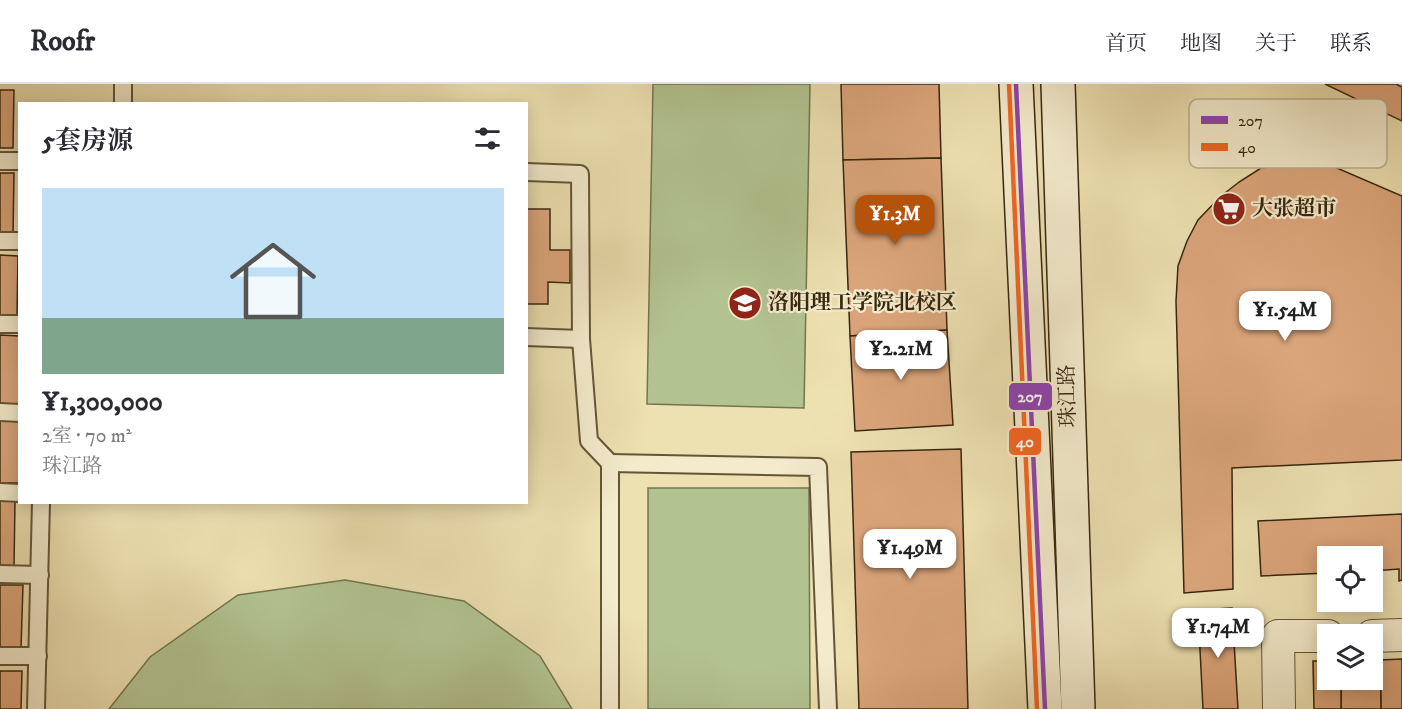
<!DOCTYPE html>
<html lang="zh">
<head>
<meta charset="utf-8">
<style>
	:root { --surface:#fff; --page:#f2f2f3; --text:#2b2b33; --muted:#7c7c81; --line:#e1e1e2; --accent:#b45309 }
	body { margin:0; font-family:"IM FELL DW Pica","Noto Serif SC",serif; background:var(--page); color:var(--text); height:100vh; display:flex; flex-direction:column; font-size:22px; white-space:nowrap }
	* { box-sizing:border-box; margin:0 }
	p { font-size:20px; color:var(--muted) }
	.icon { flex:none; width:33px; height:33px; fill:none; stroke:currentColor; stroke-width:2; stroke-linecap:round; stroke-linejoin:round }
	.map { position:relative; flex:1; overflow:hidden }
	.panel { position:absolute; left:18px; top:18px; width:510px; height:402px; display:flex; flex-direction:column; background:var(--surface); border-radius:0px; box-shadow:0 3px 15px #0003 }
	.panel>* { flex:none }
	.controls { position:absolute; left:1317px; top:462px; display:grid; gap:12px }
	.controls a { display:grid; place-items:center; width:66px; height:66px; border-radius:0px; background:var(--surface); box-shadow:0 3px 15px #0003; font-size:30px }
	.price { position:absolute; translate:-50% -51px; padding:0 14px; border-radius:12px; background:#fff; color:#222; font-size:20px; line-height:39px; filter:drop-shadow(0 2px 3px #0008) }
	.price::after { content:''; position:absolute; left:50%; top:36px; width:18px; height:14px; margin-left:-9px; background:inherit; clip-path:polygon(0 0,100% 0,50% 100%) }
	.price.on { background:var(--accent); color:#fff }
	ul { padding:0; list-style:none }
	li { display:grid; align-content:center; gap:12px; height:318px; padding:0 24px }
	li span { display:grid; place-items:center; height:186px; border-radius:0px; color:#555 }
	li>.icon { margin-inline-start:auto }
	span .icon { width:108px; height:108px; fill:#fffc; stroke-width:1 }
	li b { font-size:26px }
	h2 { display:flex; justify-content:space-between; align-items:center; height:72px; padding:0 24px; font-size:26px }
	header { display:flex; align-items:center; gap:36px; box-sizing:border-box; height:84px; padding:0 30px; background:var(--surface); border-bottom:2px solid var(--line) }
	header strong { font-size:28px }
	nav { display:flex; gap:33px; margin-inline-start:auto; font-size:21px }
	.map>svg:first-child { display:block }
</style>
</head>
<body>
<header>
<strong>Roofr</strong>
<nav><a>首页</a><a>地图</a><a>关于</a><a>联系</a></nav>
</header>
<div class="map">
<svg width="1402" height="625" viewBox="0 0 1402 625">
	<rect width="100%" height="100%" fill="#ede0b1"/>
	<filter id="stains"><feTurbulence type="fractalNoise" baseFrequency=".00333" numOctaves="4"/><feColorMatrix values="0 0 0 0 .2 0 0 0 0 .09 0 0 0 0 .02 0 0 0 .5 -.17"/></filter>
	<radialGradient id="worn" r=".72"><stop offset=".6" stop-color="#630" stop-opacity="0"/><stop offset="1" stop-color="#630" stop-opacity=".3"/></radialGradient>
	<g fill="#b2c391" stroke="#747550" stroke-width="1.5">
		<polygon points="653,0 810,0 804,324 647,320"/>
		<polygon points="648,404 809,404 810,625 648,625"/>
		<polygon points="345,496 464,517 540,572 572,625 109,625 150,573 238,511"/>
	</g>
	<g fill="#dba57b" stroke="#37270e" stroke-width="1.5">
		<polygon points="841,0 939,0 941,74 843,76"/>
		<polygon points="1325,0 1396,0 1402,3 1402,37"/>
		<polygon points="0,6 14,6 13,64 0,64"/>
		<polygon points="941,74 947,246 850,252 843,76"/>
		<polygon points="1290,81 1330,81 1402,112 1402,376 1232,384 1233,505 1184,509 1176,217 1178,182 1187,157 1198,136 1220,113 1239,98 1261,84"/>
		<polygon points="0,89 14,89 13,152 0,152"/>
		<polygon points="526,125 550,125 550,166 570,166 570,199 548,198 548,220 526,220"/>
		<polygon points="0,171 18,172 17,234 0,233"/>
		<polygon points="947,246 953,341 855,347 850,252"/>
		<polygon points="0,251 20,252 20,321 0,321"/>
		<rect x="0" y="335" width="20" height="64"/>
		<polygon points="961,365 968,625 859,625 851,368"/>
		<polygon points="0,416 15,416 14,483 0,483"/>
		<polygon points="1402,430 1402,496 1399,497 1399,485 1372,487 1372,472 1328,472 1328,489 1261,492 1258,437"/>
		<polygon points="0,501 23,501 21,564 0,564"/>
		<polygon points="1232,524 1238,625 1203,625 1198,526"/>
		<polygon points="1402,575 1402,625 1381,625 1380,576"/>
		<polygon points="1372,576 1380,576 1381,625 1341,625 1341,596 1372,596"/>
		<polygon points="1313,577 1328,577 1328,596 1341,596 1341,625 1314,625"/>
		<polygon points="0,587 22,587 21,625 0,625"/>
	</g>
	<g fill="none" stroke-linecap="round" stroke-linejoin="round">
		<defs>
			<g id="lane">
				<polyline points="123,20 123,0"/>
				<polyline points="0,77 20,77"/>
				<polyline points="526,88 580,90 581,255 589,357 610,379 610,625"/>
				<polyline points="0,157 20,157"/>
				<polyline points="0,240 20,240"/>
				<polyline points="526,253 581,255"/>
				<polyline points="0,328 20,329"/>
				<polyline points="610,379 818,383 828,625"/>
				<polyline points="0,408 20,409"/>
				<polyline points="0,490 40,491"/>
				<polyline points="0,572 38,572"/>
				<polyline points="36,625 41,418"/>
			</g>
			<g id="street">
				<polyline points="1372,552 1402,551"/>
				<polyline points="1279,625 1278,552 1328,552"/>
			</g>
			<g id="secondary">
				<polyline points="1016,0 1045,625"/>
				<polyline points="1058,0 1078,625"/>
			</g>
		</defs>
		<use href="#lane" stroke="#645537" stroke-width="20"/>
		<use href="#street" stroke="#645537" stroke-width="34"/>
		<use href="#secondary" stroke="#37270e" stroke-width="36"/>
		<use href="#lane" stroke="#f3ebcc" stroke-width="16"/>
		<use href="#street" stroke="#f3ebcc" stroke-width="32"/>
		<use href="#secondary" stroke="#f3ebcc" stroke-width="33"/>
		<defs>
			<polyline id="bus-1" points="1016,0 1045,625"/>
			<polyline id="bus-2" points="1009,0 1037,625"/>
		</defs>
		<use href="#bus-1" stroke="#f3ebcc" stroke-width="9"/>
		<use href="#bus-2" stroke="#f3ebcc" stroke-width="9"/>
		<use href="#bus-1" stroke="#8e44ad" stroke-width="4.5"/>
		<use href="#bus-2" stroke="#f26522" stroke-width="4.5"/>
	</g>
	<defs>
		<symbol id="supermarket-disc" viewBox="-11 -11 22 22"><circle r="9.5" fill="#8f2418" stroke="#f3ebcc"/><path d="M-6-5.5h2.5l.6 2H6L4.5 2H-2.5L-4.4-4H-6ZM-1.5 3.2a1.3 1.3 0 1 0 .1 0ZM3 3.2a1.3 1.3 0 1 0 .1 0Z" fill="#fff"/></symbol>
		<symbol id="university-disc" viewBox="-11 -11 22 22"><circle r="9.5" fill="#8f2418" stroke="#f3ebcc"/><path d="M0-5L7-2L0 1L-7-2ZM-4 1L0 2.5L4 1V4Q0 6-4 4Z" fill="#fff"/></symbol>
	</defs>
	<g fill-rule="evenodd">
		<use href="#supermarket-disc" x="1210" y="106" width="38" height="38"/>
		<use href="#university-disc" x="726" y="200" width="38" height="38"/>
	</g>
	<g text-anchor="middle" dominant-baseline="central" stroke-width="4.5" stroke-linejoin="round" paint-order="stroke">
		<g font-size="21" font-weight="bold" fill="#37270e" stroke="#f3ebcc" text-anchor="start">
			<text x="1252" y="125">大张超市</text>
			<text x="768" y="219">洛阳理工学院北校区</text>
		</g>
		<g font-size="21" fill="#37270e" stroke="#f3ebcc">
			<text transform="translate(1068 312) rotate(-92)">珠江路</text>
		</g>
	</g>
	<rect x="1189" y="15" width="198" height="69" rx="9" fill="#f3ebcc" stroke="#bbb093" stroke-width="1.5"/>
	<rect x="1201" y="32" width="27" height="8" fill="#8e44ad"/>
	<rect x="1201" y="59" width="27" height="8" fill="#f26522"/>
	<g font-size="16" fill="#37270e">
		<text x="1238" y="42">207</text>
		<text x="1238" y="69">40</text>
	</g>
	<g stroke="#f3ebcc" stroke-width="2">
		<rect x="1008" y="298" width="45" height="29" rx="6" fill="#8e44ad"/>
		<rect x="1008" y="343" width="34" height="29" rx="6" fill="#f26522"/>
	</g>
	<g font-size="16" text-anchor="middle" font-weight="bold" fill="#fff">
		<text x="1030" y="318">207</text>
		<text x="1025" y="363">40</text>
	</g>
	<rect width="100%" height="100%" filter="url(#stains)"/>
	<rect width="100%" height="100%" fill="url(#worn)"/>
</svg>
<div class="controls">
<a><svg class="icon" aria-label="locate" viewBox="0 0 24 24"><circle cx="12" cy="12" r="6"/><path d="M12 2v4M12 18v4M2 12h4M18 12h4"/></svg></a>
<a><svg class="icon" aria-label="layers" viewBox="0 0 24 24"><path d="M12 4l9 5-9 5-9-5zM3 14l9 5 9-5"/></svg></a>
</div>
<b class="price on" style="left:895px;top:162px">¥1.3M</b>
<b class="price" style="left:1285px;top:258px">¥1.54M</b>
<b class="price" style="left:901px;top:297px">¥2.21M</b>
<b class="price" style="left:910px;top:496px">¥1.49M</b>
<b class="price" style="left:1218px;top:575px">¥1.74M</b>
<section class="panel">
<h2>5套房源<svg class="icon" aria-label="filters" viewBox="0 0 24 24"><path d="M4 7h16M4 17h16"/><circle cx="9" cy="7" r="2"/><circle cx="15" cy="17" r="2"/></svg></h2>
<ul>
<li><span style="background:linear-gradient(#bfe0f5 70%,#7fa58c 0)"><svg class="icon" aria-label="home" viewBox="0 0 24 24"><path d="M3 11l9-7 9 7M6 9v11h12V9"/></svg></span><div><b>¥1,300,000</b><p>2室 · 70 m²</p><p>珠江路</p></div></li>
</ul>
</section>
</div>
</body>
</html>
